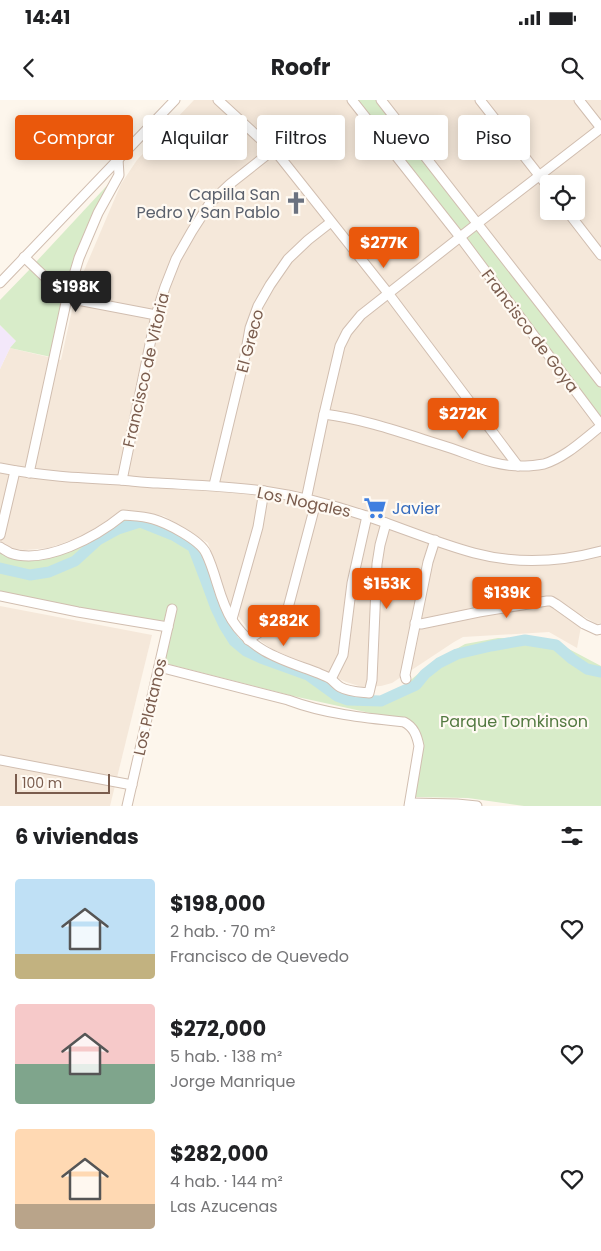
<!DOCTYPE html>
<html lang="es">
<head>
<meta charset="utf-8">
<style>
	:root { --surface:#fff; --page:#f6f6f6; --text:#202124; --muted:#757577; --accent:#ea580c }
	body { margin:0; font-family:Poppins,sans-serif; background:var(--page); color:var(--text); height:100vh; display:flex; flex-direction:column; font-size:19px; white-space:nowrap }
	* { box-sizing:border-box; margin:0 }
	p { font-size:16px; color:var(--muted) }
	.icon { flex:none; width:28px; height:28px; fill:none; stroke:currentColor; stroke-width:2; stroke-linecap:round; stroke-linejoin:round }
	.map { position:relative; height:706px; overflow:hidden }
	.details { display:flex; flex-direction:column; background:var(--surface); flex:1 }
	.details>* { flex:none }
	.guide { position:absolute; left:15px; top:15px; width:571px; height:45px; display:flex; gap:10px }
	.tools { position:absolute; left:540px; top:75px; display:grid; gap:10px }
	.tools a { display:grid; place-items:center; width:45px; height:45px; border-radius:5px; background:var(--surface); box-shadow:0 2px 12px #0003; font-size:25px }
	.scale { position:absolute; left:15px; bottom:12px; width:95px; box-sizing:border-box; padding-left:5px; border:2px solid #7a5c4d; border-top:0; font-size:14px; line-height:18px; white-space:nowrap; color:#7a5c4d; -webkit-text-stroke:4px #fffaf3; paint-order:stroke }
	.price { position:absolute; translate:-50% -42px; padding:0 11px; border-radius:5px; background:var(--accent); color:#fff; font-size:16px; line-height:32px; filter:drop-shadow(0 1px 2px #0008) }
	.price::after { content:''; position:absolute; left:50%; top:30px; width:15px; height:11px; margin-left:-8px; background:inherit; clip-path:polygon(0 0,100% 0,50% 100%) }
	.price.on { background:#222; color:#fff }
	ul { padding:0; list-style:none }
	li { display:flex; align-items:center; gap:15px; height:125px; padding:0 15px }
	li span { display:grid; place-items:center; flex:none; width:140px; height:100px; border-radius:5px; color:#555 }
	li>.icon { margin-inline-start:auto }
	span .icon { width:60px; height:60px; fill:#fffc; stroke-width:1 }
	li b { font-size:21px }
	h2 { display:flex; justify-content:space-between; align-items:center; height:60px; padding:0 15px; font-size:21px }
	.pill { padding:0 18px; border-radius:5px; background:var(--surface); box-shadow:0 2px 12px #0003; font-size:18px; line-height:45px }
	.pill.on { background:var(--accent); color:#fff }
	.status { display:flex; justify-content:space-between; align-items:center; height:35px; padding:0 25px; background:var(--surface); direction:ltr }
	.status svg { height:14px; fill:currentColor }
	header { display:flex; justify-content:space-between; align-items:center; height:65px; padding:0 15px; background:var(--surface); font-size:22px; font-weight:700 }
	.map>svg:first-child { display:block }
</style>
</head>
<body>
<div class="status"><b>14:41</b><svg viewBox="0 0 49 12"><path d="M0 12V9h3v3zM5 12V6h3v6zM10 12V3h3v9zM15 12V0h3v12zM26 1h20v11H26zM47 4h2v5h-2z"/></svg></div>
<header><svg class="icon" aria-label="back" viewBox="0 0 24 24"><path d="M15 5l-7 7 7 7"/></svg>Roofr<svg class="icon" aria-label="search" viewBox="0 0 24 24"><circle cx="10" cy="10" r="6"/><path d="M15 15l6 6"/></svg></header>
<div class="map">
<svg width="601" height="706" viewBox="0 0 601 706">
	<rect width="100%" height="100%" fill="#fdf6ec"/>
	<g fill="#f5e8da" fill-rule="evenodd">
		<path d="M194 0H601V523L597 524 583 516 577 548 549 532 463 537 454 542 392 583 381 586 362 587 346 582 272 549 262 542 248 529 229 503 208 443 164 416 142 412H120L83 436 49 448 25 450 10 448 0 441V269L10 248 61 260 77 187 121 84 137 60ZM549 84H576V111H549Z"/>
		<polygon points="0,506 152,535 110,706 0,706"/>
	</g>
	<polygon fill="#f3e8fa" points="0,225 16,241 10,248 0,269"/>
	<g fill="#d8ecc9">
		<polygon points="354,0 377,0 470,120 470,124 459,133"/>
		<polygon points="115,77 67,187 63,188 37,164 36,162"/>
		<polygon points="475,130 477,130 601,289 601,318 464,142 464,139"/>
		<polygon points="32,167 63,196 51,257 10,248 16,241 0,225 0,200"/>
		<polygon points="128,418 155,422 198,446 210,474 220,507 238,540 250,550 284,564 318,576 344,594 374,598 396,592 429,565 465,544 498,538 550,539 601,566 601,706 524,706 468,698 416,697 413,694 421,660 422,646 402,620 293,596 164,563 171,522 67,508 0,495 0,452 43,457"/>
	</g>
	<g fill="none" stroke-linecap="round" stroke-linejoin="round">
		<polyline stroke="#bfe3e8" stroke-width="11" points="0,468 30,475 49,472 75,461 98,440 118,429 140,422 175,436 193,447 206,481 216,508 224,525 234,541 246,551 261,558 308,575 337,596 348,600 381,601 416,585 425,574 439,563 457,554 491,546 525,540 556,545 572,559 587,569 601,572"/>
		<defs>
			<g id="minor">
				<polyline points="218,0 280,57 388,193 518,366"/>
				<polyline points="352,0 460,137 601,325"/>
				<polyline points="381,0 601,282"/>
				<polyline points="480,0 549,88"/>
				<polyline points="579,0 601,28"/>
				<polyline points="567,111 601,155"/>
				<polyline points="24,157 67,198 156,215"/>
				<polyline points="0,183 175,0"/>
				<path d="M324 314C364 319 403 333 441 345 471 354 493 367 525 366 531 366 538 365 544 364 566 357 584 339 601 326"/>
				<path d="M0 368C40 376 80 378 120 380 133 381 145 383 158 383 193 385 228 386 264 391 298 396 333 405 366 416 402 428 437 443 474 453 515 464 560 462 601 451"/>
				<polyline points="29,373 67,198 79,158 98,113 119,75 118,59"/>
				<polyline points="122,380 156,215 165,187 176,159 192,131 210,103 230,84 273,50"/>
				<polyline points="214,385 245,256 250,228 258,206 270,185 288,159 308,140 331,122"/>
				<polyline points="306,400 324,314 340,246 347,232 361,215 478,123 601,28"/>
				<polyline points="0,435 15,371"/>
				<path d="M0 447C3 449 7 451 10 453 45 465 96 437 123 415 133 416 143 416 153 419 167 423 200 440 206 453 217 475 219 500 232 520 253 553 284 560 318 573 322 575 328 577 331 579 334 582 337 585 340 587 349 592 359 592 369 593L372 580 377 464 380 445 386 423"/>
				<polyline points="0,496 78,512 168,527"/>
				<polyline points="232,519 258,427 264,391"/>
				<polyline points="415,523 421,524 479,512 547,501 551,501 556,504 584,524 597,530 601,529"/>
				<polyline points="248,540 282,517 288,508 316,402"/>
				<path d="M159 567 288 600C325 614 365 618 404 622 414 627 417 636 419 646L409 706"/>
				<polyline points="331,579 343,555 352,483 367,416"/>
				<polyline points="406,579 405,575 428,462 435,440"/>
				<polyline points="0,660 132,685"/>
				<polyline points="410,703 457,704 477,706"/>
				<polyline points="127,706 172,509"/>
			</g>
		</defs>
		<use href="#minor" stroke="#d1beb0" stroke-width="11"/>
		<use href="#minor" stroke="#fff" stroke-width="9"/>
	</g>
	<defs>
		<symbol id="church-bare" viewBox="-9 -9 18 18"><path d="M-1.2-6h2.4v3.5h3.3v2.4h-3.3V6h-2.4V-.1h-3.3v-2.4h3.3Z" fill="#6b7280" stroke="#fffaf3" stroke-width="2.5" paint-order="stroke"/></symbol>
		<symbol id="supermarket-bare" viewBox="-9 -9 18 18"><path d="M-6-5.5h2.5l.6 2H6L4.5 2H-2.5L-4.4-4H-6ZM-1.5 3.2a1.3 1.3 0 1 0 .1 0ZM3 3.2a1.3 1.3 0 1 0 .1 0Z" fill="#3f7fe0" stroke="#fffaf3" stroke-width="2.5" paint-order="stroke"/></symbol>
	</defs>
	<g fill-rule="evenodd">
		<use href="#church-bare" x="280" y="87" width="32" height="32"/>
		<use href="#supermarket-bare" x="359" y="392" width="32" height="32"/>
	</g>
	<g text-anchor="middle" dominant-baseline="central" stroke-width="4.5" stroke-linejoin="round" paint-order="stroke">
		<g font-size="16" fill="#5b616d" stroke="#fffaf3" text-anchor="end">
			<text x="280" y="94">Capilla San<tspan x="280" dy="18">Pedro y San Pablo</tspan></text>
		</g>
		<g font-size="16" fill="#7a5c4d" stroke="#fffaf3">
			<text transform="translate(530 231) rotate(53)">Francisco de Goya</text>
			<text transform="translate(250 241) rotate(-75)">El Greco</text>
			<text transform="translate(146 270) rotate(-77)">Francisco de Vitoria</text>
			<text transform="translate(304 402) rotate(12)">Los Nogales</text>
			<text transform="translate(150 607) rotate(-77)">Los Platanos</text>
		</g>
		<g font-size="16" fill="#366cbe" stroke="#fffaf3" text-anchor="start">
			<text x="392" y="408">Javier</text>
		</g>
		<g font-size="16" fill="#537a41" stroke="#fffaf3">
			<text x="514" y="621">Parque Tomkinson</text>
		</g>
	</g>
</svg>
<div class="tools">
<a><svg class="icon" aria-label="locate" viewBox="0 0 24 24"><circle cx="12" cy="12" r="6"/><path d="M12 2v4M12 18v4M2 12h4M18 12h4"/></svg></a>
</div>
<div class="scale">100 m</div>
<b class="price" style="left:384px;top:169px">$277K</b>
<b class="price on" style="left:76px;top:213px">$198K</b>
<b class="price" style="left:463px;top:340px">$272K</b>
<b class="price" style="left:387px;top:510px">$153K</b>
<b class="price" style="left:507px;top:519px">$139K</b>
<b class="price" style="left:284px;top:547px">$282K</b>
<div class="guide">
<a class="pill on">Comprar</a>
<a class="pill">Alquilar</a>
<a class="pill">Filtros</a>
<a class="pill">Nuevo</a>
<a class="pill">Piso</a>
</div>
</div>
<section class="details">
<h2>6 viviendas<svg class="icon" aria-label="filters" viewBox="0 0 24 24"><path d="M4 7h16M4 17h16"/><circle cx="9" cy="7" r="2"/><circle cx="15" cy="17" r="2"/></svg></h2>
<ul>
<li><span style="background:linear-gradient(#bfe0f5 75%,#c2b280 0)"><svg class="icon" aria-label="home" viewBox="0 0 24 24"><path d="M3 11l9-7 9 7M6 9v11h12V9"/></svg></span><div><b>$198,000</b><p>2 hab. · 70 m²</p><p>Francisco de Quevedo</p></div><svg class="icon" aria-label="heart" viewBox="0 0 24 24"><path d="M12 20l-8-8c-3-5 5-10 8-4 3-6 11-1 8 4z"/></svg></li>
<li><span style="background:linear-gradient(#f6c9c9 60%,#7fa58c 0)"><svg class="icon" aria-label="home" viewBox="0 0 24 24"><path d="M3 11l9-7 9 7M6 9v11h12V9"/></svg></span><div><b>$272,000</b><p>5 hab. · 138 m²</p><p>Jorge Manrique</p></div><svg class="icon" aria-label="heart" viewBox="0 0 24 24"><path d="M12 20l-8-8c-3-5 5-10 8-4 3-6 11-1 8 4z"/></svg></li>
<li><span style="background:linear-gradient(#ffd9b3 75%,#b9a48a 0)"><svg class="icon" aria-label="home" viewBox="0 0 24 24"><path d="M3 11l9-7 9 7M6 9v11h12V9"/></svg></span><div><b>$282,000</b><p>4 hab. · 144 m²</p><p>Las Azucenas</p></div><svg class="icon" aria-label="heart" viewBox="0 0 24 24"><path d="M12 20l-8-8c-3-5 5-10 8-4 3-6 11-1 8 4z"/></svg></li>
</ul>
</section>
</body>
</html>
